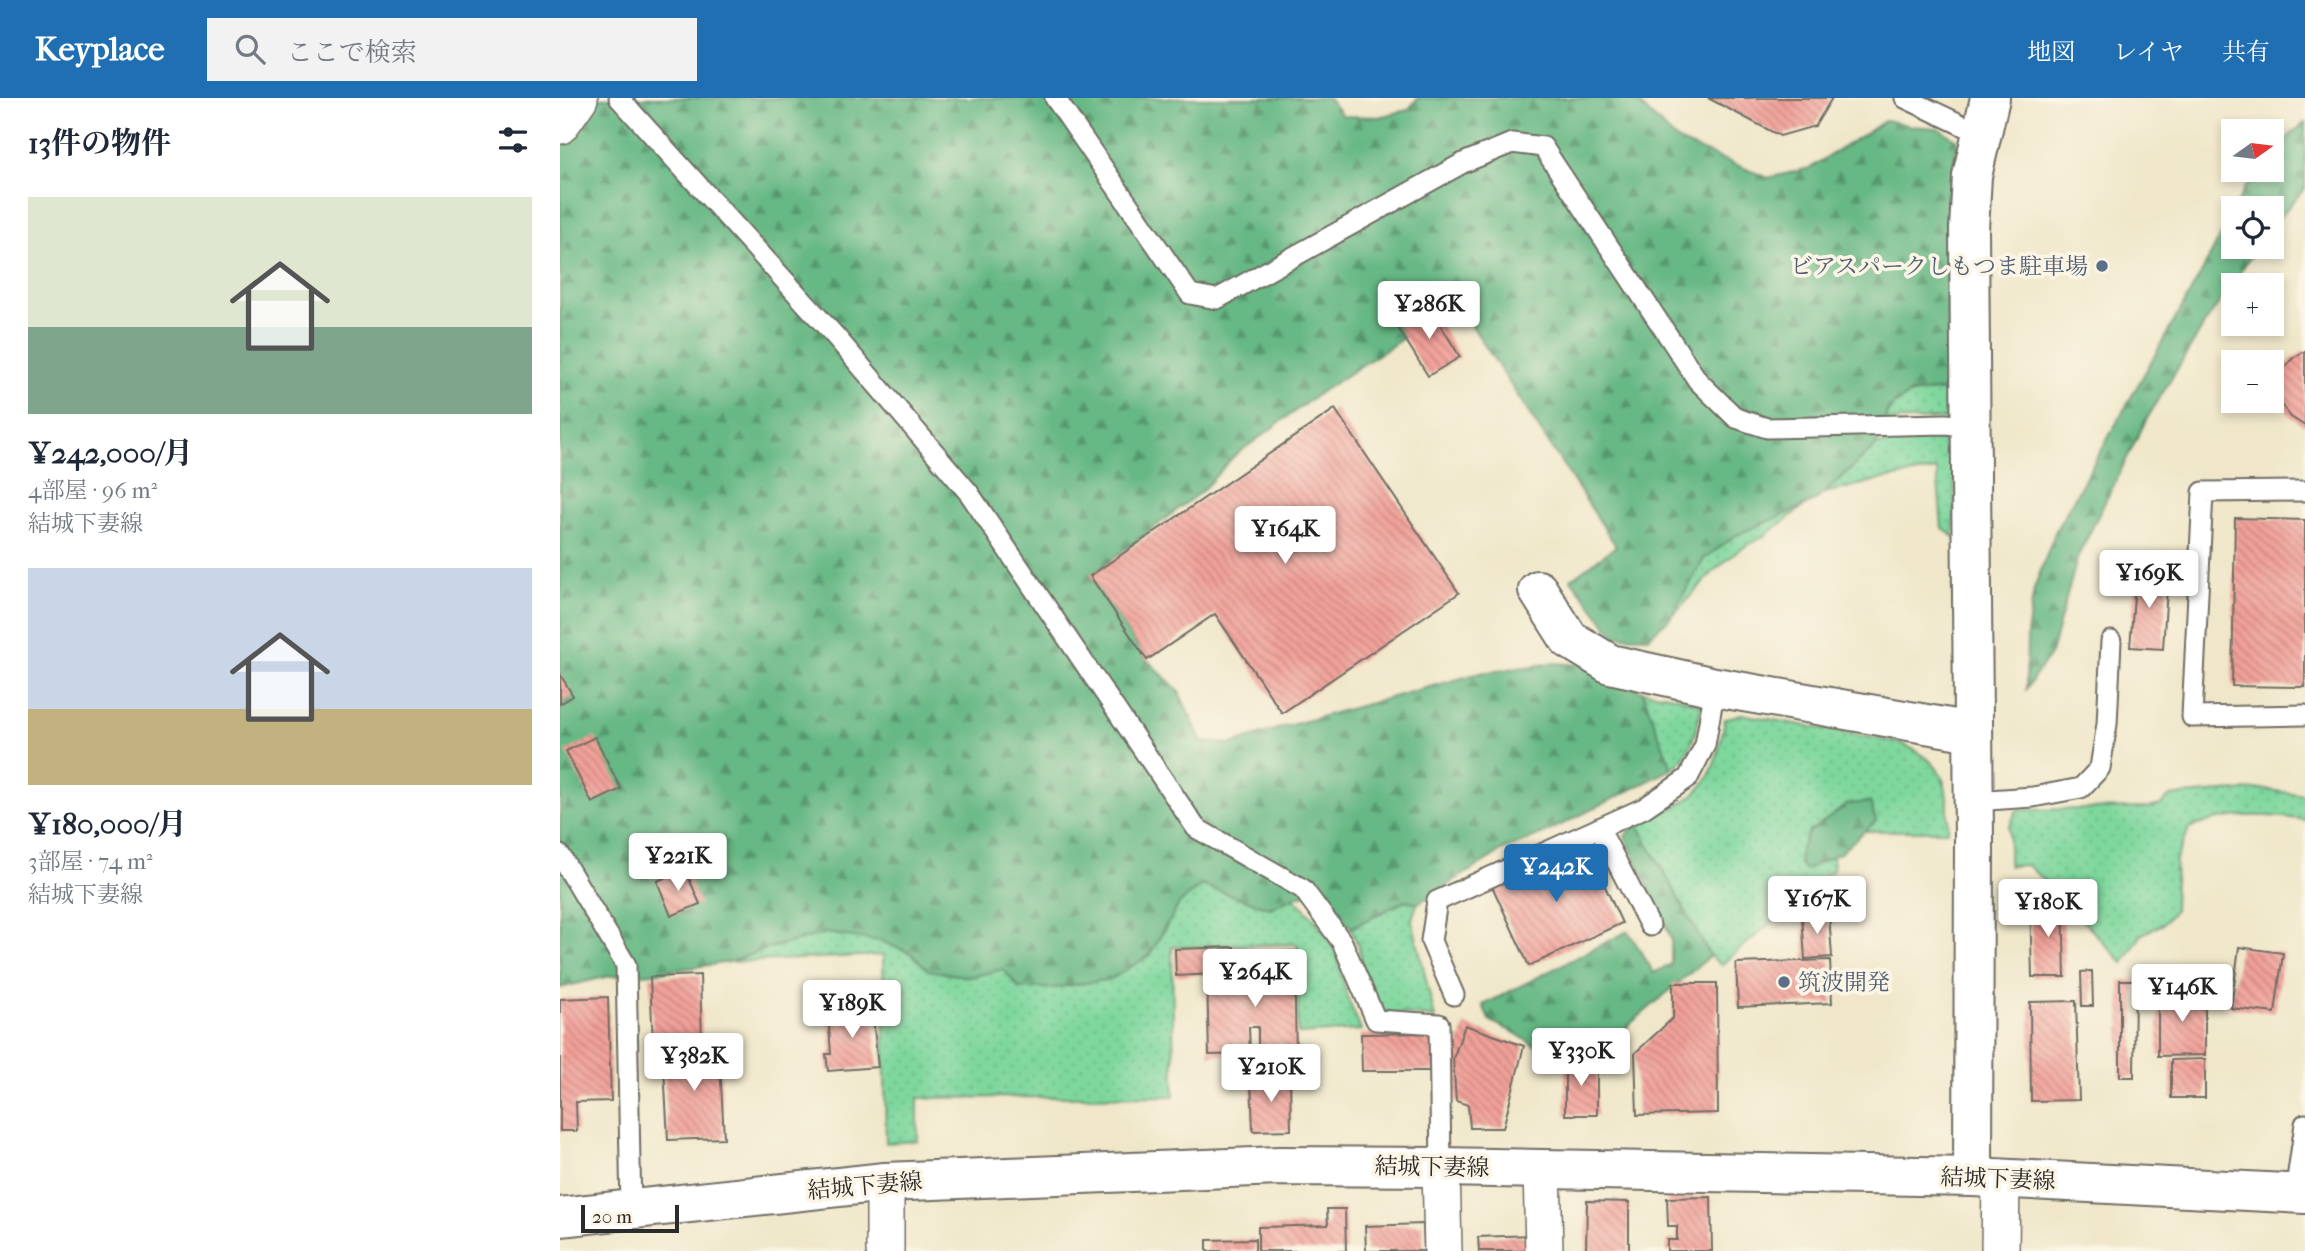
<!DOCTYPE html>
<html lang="ja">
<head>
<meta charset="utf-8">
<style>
	:root { --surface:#fff; --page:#f2f2f3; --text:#1f2937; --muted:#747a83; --accent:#1f6fb2 }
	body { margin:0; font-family:"IM FELL French Canon","Noto Serif JP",serif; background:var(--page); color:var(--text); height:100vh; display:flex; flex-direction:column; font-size:26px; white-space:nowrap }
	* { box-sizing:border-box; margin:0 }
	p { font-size:23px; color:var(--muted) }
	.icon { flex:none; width:38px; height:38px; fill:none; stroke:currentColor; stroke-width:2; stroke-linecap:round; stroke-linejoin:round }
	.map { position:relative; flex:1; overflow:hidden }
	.sheet { display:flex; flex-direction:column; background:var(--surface); width:560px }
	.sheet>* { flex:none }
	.needle { width:46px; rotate:76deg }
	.tools { position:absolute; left:1661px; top:21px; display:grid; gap:14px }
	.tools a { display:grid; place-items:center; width:63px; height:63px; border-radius:0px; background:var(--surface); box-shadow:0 4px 10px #0003; font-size:35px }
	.scale { position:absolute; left:21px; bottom:18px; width:98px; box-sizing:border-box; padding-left:7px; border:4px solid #2b2b2b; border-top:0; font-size:19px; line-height:24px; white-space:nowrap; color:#2b2b2b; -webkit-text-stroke:5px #fcf5e5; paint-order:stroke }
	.price { position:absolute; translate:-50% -60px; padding:0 16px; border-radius:7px; background:#fff; color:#222; font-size:23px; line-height:46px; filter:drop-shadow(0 2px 4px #0008) }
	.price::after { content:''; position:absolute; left:50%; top:42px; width:21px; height:16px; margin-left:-10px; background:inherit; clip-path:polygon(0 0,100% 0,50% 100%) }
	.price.on { background:var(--accent); color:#fff }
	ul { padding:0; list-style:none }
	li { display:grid; align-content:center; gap:14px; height:371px; padding:0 28px }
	li span { display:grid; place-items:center; height:217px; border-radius:0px; color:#555 }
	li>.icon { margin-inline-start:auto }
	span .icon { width:126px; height:126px; fill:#fffc; stroke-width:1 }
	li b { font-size:30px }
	h2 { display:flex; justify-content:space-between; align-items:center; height:84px; padding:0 28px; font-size:30px }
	header { display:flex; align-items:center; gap:42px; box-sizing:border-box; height:98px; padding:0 35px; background:var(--accent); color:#fff }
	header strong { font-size:33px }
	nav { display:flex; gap:38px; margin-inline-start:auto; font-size:24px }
	.search { width:490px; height:63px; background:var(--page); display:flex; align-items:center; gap:18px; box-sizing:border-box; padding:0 24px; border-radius:0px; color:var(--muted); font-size:26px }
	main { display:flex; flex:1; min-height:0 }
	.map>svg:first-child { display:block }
</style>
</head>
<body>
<header>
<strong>Keyplace</strong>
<div class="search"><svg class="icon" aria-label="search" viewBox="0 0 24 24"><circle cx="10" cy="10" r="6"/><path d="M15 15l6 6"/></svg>ここで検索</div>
<nav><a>地図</a><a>レイヤ</a><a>共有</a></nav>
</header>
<main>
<section class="sheet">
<h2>13件の物件<svg class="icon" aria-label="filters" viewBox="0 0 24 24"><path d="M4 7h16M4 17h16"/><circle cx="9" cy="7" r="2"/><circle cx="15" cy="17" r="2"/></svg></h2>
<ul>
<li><span style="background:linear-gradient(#dfe7d0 60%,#7fa58c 0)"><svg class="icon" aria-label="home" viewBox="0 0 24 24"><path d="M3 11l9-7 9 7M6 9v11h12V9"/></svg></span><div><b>¥242,000/月</b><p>4部屋 · 96 m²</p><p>結城下妻線</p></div></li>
<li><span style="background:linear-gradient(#c9d6e8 65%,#c2b280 0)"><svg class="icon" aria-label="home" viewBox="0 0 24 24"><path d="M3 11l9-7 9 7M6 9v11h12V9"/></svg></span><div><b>¥180,000/月</b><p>3部屋 · 74 m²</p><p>結城下妻線</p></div></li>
</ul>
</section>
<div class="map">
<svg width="1745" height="1153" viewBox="0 0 1745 1153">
	<defs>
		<pattern id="grass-dots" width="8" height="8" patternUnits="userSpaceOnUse" patternTransform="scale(1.75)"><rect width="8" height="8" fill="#7ed79d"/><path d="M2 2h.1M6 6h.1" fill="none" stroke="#6db987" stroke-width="1.8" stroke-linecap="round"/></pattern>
		<pattern id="forest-firs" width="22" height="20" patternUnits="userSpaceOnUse" patternTransform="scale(1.75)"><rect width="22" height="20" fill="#66b884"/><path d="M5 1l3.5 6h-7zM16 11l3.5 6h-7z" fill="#54966c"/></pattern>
		<pattern id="building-back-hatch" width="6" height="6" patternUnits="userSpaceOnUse" patternTransform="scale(1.75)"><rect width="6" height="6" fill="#f1a099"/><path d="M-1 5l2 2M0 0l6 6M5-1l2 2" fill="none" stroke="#c3837d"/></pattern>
	</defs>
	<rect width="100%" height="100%" fill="#fcf5e5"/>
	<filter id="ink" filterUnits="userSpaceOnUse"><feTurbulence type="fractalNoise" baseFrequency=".0143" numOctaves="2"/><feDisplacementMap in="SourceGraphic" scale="14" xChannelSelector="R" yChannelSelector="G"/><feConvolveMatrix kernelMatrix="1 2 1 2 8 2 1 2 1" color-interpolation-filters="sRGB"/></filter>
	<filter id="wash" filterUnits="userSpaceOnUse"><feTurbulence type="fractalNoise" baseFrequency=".00686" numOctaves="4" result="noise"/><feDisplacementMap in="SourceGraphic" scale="28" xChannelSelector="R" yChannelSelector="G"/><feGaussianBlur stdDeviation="1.57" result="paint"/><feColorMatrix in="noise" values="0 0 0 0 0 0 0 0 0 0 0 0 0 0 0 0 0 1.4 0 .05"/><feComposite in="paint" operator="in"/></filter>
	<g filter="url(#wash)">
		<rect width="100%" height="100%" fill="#f0e7ca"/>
		<g fill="url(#grass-dots)" stroke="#548164" stroke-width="2">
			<path d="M1388 292 1391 312 1385 321 1324 323C1334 293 1361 294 1388 292Z"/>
			<polygon points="1362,340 1383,342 1395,354 1394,439 1382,430 1377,372 1323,381 1265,395 1316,348 1342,341"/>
			<polygon points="1246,407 1204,438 1179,452 1155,472 1109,521 1144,461 1176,437"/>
			<path d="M1082 593 1115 598 1142 607C1136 631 1133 655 1112 671Z"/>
			<path d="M1181 616 1340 645C1386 664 1389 686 1388 733H1305L1316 723 1310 704 1289 706 1248 735 1245 771 1273 758V772L1161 867 1150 858 1077 725C1141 700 1153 691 1165 621Z"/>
			<path d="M1700 691 1745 697V722C1707 716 1664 714 1629 731L1616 761 1614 812 1603 826 1582 836 1563 865 1487 785 1467 767 1449 768V729L1457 712 1588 710 1601 707 1610 698Z"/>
			<polygon points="641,787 710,810 733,799 755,821 776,854 787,899 801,932 738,936 737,846 612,849 614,998 358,1000 358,1043 326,1045 323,857 170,864 206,851 266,835 321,843 351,855 369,872 410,879 443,871 589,858 619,806"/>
			<polygon points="846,802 857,806 852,821 875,920 820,913 808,894 799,851 791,830"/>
		</g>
		<g fill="url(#forest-firs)" stroke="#487258" stroke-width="2">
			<polygon points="0,0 768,0 783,18 818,19 848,12 858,0 1073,0 1118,43 1208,80 1250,70 1326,22 1352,28 1378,30 1398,42 1387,106 1388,292 1351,295 1328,311 1316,348 1255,403 1176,437 1144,461 1109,521 1088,539 1055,538 1011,481 1056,448 897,205 758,296 673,359 643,392 530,478 587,562 618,592 642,644 672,646 720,630 920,575 995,565 1035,568 1082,593 1112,671 981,737 943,752 857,806 846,802 791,830 755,794 733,799 710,810 641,787 619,806 589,858 551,881 495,890 459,890 443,871 410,879 368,872 351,855 321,843 266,835 206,851 170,864 94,875 49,878 0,890"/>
			<polygon points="1745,25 1745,90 1712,128 1712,110 1675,110 1685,89 1701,72 1712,72 1712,59 1733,34"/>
			<polygon points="1673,114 1673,149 1697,149 1644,227 1585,324 1518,458 1491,555 1466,591 1467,536 1474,491 1496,432 1643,172"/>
			<polygon points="1310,704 1316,723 1280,755 1245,772 1239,765 1241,750 1248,735 1288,706"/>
			<polygon points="1077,725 1150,858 1028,962 1005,962 1003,966 955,935 929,922 923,907 1068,833 1094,875 1111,866 1111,840 1065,738"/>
		</g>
		<g id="blocks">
			<g fill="url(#building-back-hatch)">
				<polygon points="1148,0 1272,0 1255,28 1220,38"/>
				<polygon points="869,208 900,259 868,278 837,228"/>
				<polygon points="1745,253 1745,328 1731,319 1723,309 1719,297 1719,284 1724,270 1733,260"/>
				<polygon points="775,311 899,495 722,615 655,516 587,562 530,478"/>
				<polygon points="1675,420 1745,422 1745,589 1672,588"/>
				<polygon points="1576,473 1608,475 1603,551 1570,549"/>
				<polygon points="0,576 13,598 0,606"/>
				<polygon points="35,639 61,691 32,705 6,653"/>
				<polygon points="1024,743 1062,825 969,868 931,786"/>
				<polygon points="125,771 140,806 111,818 97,783"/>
				<polygon points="1503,802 1505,879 1472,879 1470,803"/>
				<polygon points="1269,816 1272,859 1245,861 1242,817"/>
				<polygon points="674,849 675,875 616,878 615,851"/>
				<polygon points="1679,849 1723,855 1715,915 1671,910"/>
				<polygon points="734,853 736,957 698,958 698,929 689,929 690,956 649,957 647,880 692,879 692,892 699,892 698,854"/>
				<polygon points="1270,862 1272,905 1178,909 1176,865"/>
				<polygon points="1532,873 1533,908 1522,908 1521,874"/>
				<polygon points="140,877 142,945 93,947 90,879"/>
				<polygon points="1560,882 1575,882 1574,979 1560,979"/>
				<polygon points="1113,885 1157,885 1158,1015 1077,1017 1075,955 1113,920"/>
				<polygon points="1645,893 1645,957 1598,958 1598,894"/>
				<polygon points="48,899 51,1003 16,1004 17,1033 0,1033 0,901"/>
				<polygon points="1516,903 1519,1002 1471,1003 1470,904"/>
				<polygon points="312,910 318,969 268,973 266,956 271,956 268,914"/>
				<polygon points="905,927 964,948 943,1030 910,1030 908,1007 896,1003 893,961"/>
				<polygon points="875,935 875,973 802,973 801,936"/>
				<polygon points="159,948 164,1040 108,1042 103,951"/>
				<polygon points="1645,961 1645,1000 1611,1000 1611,962"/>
				<polygon points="1005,963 1037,964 1037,1017 1005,1017"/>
				<polygon points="730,980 731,1032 693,1033 691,981"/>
				<polygon points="1151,1099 1152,1153 1107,1153 1107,1142 1117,1142 1117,1128 1108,1128 1107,1100"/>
				<polygon points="1027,1103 1069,1104 1069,1153 1026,1153"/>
				<polygon points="767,1111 785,1111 786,1153 698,1153 698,1129 768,1127"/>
				<polygon points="863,1126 864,1153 806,1153 805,1128"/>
				<polygon points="972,1137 972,1153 919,1153 918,1139"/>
				<polygon points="695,1141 695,1153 647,1153 647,1142"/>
			</g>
		</g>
	</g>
	<g filter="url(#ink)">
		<use href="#blocks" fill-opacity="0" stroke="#706d63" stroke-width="2"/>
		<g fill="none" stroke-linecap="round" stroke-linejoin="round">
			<defs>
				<g id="lane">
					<polyline points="59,0 276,239 409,395 636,730 743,791 782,844 816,922 879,926 881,1069"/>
					<polyline points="495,0 630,196 657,201 903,65 952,45 983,49 1138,283 1176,320 1207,330 1385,326 1410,328"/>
					<polyline points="1345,0 1421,36"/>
					<polyline points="1745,393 1643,394 1632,619 1745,617"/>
					<polyline points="1413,703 1473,699 1521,690 1540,670 1547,626 1551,543"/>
					<polyline points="1039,730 1090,828"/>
					<polyline points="0,757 66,867 71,1112"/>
					<polyline points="894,897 871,843 877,803 1084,710 1128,680 1145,647 1155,589"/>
					<polyline points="1735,1095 1745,1026"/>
				</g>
				<g id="street">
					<polyline points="0,27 19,0"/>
					<polyline points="881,1069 883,1153"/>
					<polyline points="982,1071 984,1153"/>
					<polyline points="325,1084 325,1153"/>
					<polyline points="1440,1153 1441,1080"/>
				</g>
				<g id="secondary">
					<polyline points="978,492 1009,541 1050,566 1155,589 1412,634"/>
					<polyline points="1413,1079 1414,743 1409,131 1412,78 1430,0"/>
				</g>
				<polyline id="primary" points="0,1119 325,1084 719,1068 881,1069 1413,1079 1745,1096"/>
			</defs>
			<use href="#lane" stroke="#706d63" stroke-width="23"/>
			<use href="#street" stroke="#706d63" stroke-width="40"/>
			<use href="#secondary" stroke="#706d63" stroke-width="42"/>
			<use href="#primary" stroke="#706d63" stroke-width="42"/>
			<use href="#lane" stroke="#fff" stroke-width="19"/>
			<use href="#street" stroke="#fff" stroke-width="37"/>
			<use href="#secondary" stroke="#fff" stroke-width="38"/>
			<use href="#primary" stroke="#fff" stroke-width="38"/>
		</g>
	</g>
	<g fill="#5c6f8a" stroke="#fcf5e5" stroke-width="2.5">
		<circle cx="1542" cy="168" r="7"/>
		<circle cx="1224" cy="884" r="7"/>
	</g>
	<g text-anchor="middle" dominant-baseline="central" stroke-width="7" stroke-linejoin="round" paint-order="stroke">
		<g font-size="23" fill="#4e5e75" stroke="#fcf5e5" text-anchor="end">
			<text x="1528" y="168">ビアスパークしもつま駐車場</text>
			<text x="1238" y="884" text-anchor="start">筑波開発</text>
		</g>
		<g font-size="23" fill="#2b2b2b" stroke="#fcf5e5">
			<text transform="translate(872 1069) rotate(1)">結城下妻線</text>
			<text transform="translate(1438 1081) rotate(2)">結城下妻線</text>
			<text transform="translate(305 1088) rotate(-5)">結城下妻線</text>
		</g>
	</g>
</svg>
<div class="tools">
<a><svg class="needle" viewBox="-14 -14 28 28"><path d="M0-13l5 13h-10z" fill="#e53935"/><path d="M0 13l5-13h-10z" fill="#747a83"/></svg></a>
<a><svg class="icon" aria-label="locate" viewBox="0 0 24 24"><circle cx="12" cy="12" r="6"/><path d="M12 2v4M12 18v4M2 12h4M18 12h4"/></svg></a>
<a>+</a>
<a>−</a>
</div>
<div class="scale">20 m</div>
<b class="price" style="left:869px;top:243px">¥286K</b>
<b class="price" style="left:725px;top:468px">¥164K</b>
<b class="price" style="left:1589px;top:512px">¥169K</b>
<b class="price" style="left:118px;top:795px">¥221K</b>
<b class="price on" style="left:996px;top:806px">¥242K</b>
<b class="price" style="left:1257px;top:838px">¥167K</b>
<b class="price" style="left:1488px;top:841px">¥180K</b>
<b class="price" style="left:695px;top:911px">¥264K</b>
<b class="price" style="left:1622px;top:926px">¥146K</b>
<b class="price" style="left:292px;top:942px">¥189K</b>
<b class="price" style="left:1021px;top:990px">¥330K</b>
<b class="price" style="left:134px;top:995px">¥382K</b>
<b class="price" style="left:711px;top:1006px">¥210K</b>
</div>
</main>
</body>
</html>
